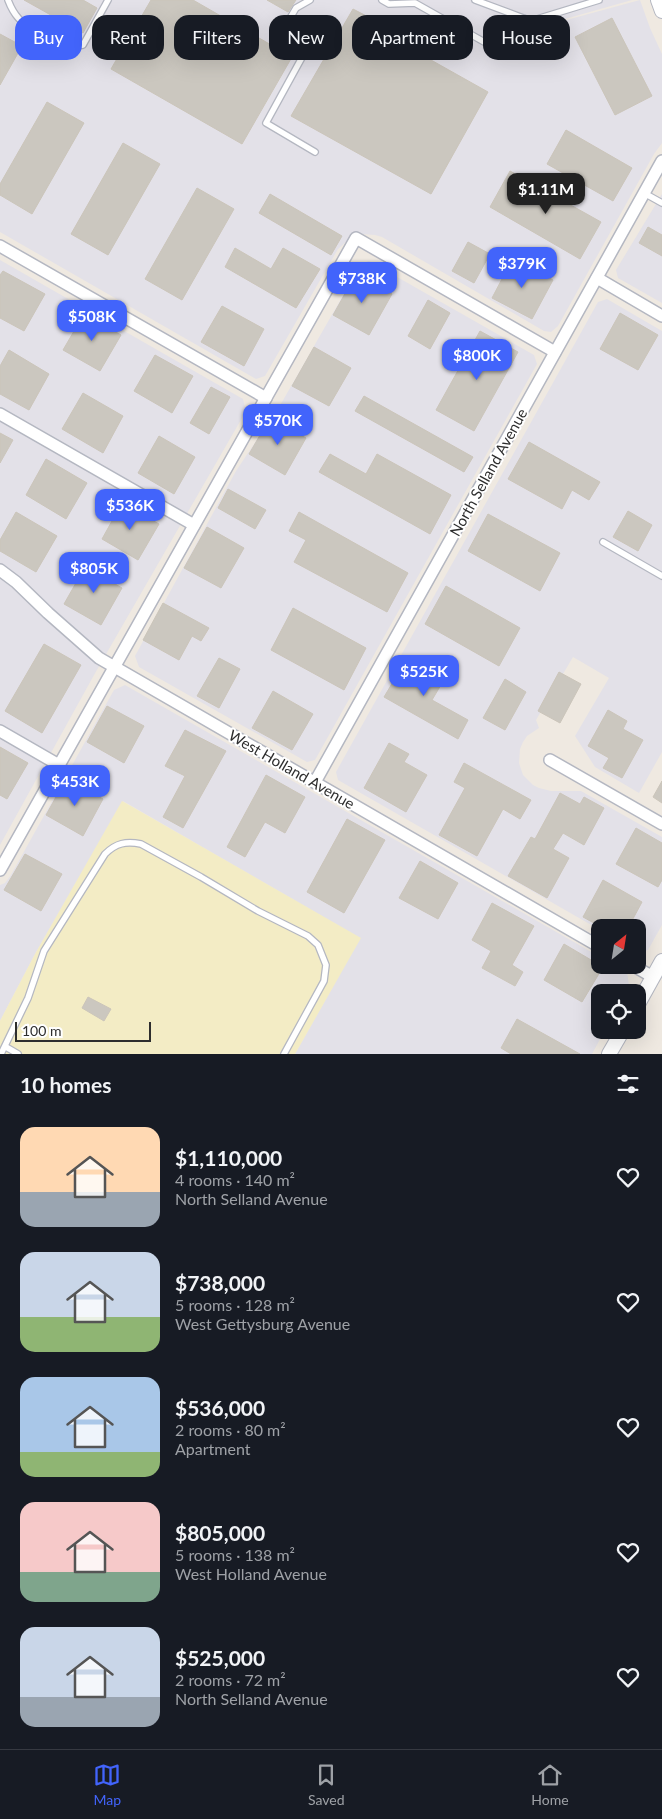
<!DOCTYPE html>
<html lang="en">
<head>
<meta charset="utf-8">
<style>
	:root { --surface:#171b24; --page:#20242c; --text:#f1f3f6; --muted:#9ea1a6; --line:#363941; --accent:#4264fb }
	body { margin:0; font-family:Lato,sans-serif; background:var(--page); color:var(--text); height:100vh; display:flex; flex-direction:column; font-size:19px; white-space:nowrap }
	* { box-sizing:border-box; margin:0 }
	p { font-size:16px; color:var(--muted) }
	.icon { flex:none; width:28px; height:28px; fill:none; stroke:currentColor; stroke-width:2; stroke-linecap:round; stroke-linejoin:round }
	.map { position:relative; height:1054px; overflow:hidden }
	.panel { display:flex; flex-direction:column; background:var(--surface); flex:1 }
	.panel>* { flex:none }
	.hud { position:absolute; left:15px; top:15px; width:632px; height:45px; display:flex; gap:10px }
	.needle { width:32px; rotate:30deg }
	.tools { position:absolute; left:591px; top:919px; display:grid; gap:10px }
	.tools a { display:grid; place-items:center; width:55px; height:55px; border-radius:10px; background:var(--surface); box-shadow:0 5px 20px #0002; font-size:25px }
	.scale { position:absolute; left:15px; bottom:12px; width:136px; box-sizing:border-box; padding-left:5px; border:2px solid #2e2e2e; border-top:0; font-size:14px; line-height:18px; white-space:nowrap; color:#2e2e2e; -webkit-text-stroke:4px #fff; paint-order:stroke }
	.price { position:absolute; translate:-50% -42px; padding:0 11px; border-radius:10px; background:var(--accent); color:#fff; font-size:16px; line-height:32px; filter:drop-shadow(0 1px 2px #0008) }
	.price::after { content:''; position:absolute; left:50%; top:30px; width:15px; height:11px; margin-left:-8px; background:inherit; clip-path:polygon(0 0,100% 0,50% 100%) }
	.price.on { background:#222; color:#fff }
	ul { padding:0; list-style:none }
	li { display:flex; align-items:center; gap:15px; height:125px; padding:0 20px }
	li span { display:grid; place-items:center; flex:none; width:140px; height:100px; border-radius:15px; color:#555 }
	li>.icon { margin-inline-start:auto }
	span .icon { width:60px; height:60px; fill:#fffc; stroke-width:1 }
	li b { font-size:21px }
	h2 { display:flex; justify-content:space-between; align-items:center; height:60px; padding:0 20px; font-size:21px }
	.tag { padding:0 18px; border-radius:15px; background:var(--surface); box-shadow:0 5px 20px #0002; font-size:18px; line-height:45px }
	.tag.on { background:var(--accent); color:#fff }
	.dock { display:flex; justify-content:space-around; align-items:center; height:70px; border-top:1px solid var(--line); background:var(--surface); font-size:14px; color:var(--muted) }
	.dock a { display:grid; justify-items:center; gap:2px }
	.dock .on { color:var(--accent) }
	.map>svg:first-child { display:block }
</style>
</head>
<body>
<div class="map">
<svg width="662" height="1054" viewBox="0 0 662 1054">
	<rect width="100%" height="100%" fill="#efe9e1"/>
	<g fill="#e3e1e8">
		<polygon points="0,0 632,0 558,21 559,22 640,0 650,28 662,54 662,143 654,154 558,326 551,332 544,331 382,237 375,235 361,234 348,240 338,249 265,376 256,379 0,232"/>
		<polygon points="662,194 662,303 618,278 616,270"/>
		<polygon points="0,260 243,399 246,411 94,675 0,845"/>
		<polygon points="369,261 534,355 537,364 315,760 307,762 139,667 135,656 236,471 282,402 361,264"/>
		<polygon points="607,299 662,331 662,752 639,793 595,767 575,736 609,678 573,657 536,720 539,728 527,736 523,742 520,749 519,763 523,775 533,785 539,788 551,791 581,791 662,837 662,925 648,950 639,953 638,952 638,928 600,928 600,930 338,780 336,772 598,302"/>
		<polygon points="125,685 600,957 600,965 613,965 627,972 629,985 625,992 600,992 600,1030 605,1030 592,1054 295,1054 360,938 123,801 35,954 0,1021 0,885 5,883 11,875 114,690"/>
	</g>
	<polygon fill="#f3ecc5" points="122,801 361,938 295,1054 0,1054 0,1021 35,954"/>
	<g fill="#cbc7bf" stroke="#cbc5ba">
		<polygon points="24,0 83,0 97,8 83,33"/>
		<polygon points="151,0 193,0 292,57 242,144 111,69"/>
		<polygon points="267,0 296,0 288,12"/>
		<polygon points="353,9 378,22 374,28 488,92 431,194 291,116"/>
		<polygon points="612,18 652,96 615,115 575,37"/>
		<polygon points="0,34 22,46 0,85"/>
		<polygon points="47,102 84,123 32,214 0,195 0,184"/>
		<polygon points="566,130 632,168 613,201 547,164"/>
		<polygon points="123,143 160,164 108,255 71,234"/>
		<polygon points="510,171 601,222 580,259 490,207"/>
		<polygon points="197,188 234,209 182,300 145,279"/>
		<polygon points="270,194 342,236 331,255 259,213"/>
		<polygon points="648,227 662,235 662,256 639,243"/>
		<polygon points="468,242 490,254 474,283 452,271"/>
		<polygon points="235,248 271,269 283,248 320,269 296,308 225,267"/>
		<polygon points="513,258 553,280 532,319 492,298"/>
		<polygon points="3,271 45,294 24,331 0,318 0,275"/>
		<polygon points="356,274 392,294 369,335 333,315"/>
		<polygon points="428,300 450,313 430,349 408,336"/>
		<polygon points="222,306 264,329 244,366 201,342"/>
		<polygon points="620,313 658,335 638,370 600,349"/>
		<polygon points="84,314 121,335 100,371 63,350"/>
		<polygon points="480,331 518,352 474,431 436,410"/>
		<polygon points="314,347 351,368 329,406 292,386"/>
		<polygon points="9,350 49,374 29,410 0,394 0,366"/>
		<polygon points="155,355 193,376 172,413 134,391"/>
		<polygon points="211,387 230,397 209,434 190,423"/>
		<polygon points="83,393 123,416 103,453 62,429"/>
		<polygon points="364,396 473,457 464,472 355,411"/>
		<polygon points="270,418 306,438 285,475 249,454"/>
		<polygon points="0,433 13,440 0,463"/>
		<polygon points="159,436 195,457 174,494 138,473"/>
		<polygon points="529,442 600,482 589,500 572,490 562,509 508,479"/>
		<polygon points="330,454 366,474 377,454 451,495 430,534 319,472"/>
		<polygon points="46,459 87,483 66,519 26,495"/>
		<polygon points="228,489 266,510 255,529 218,508"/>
		<polygon points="122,503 159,524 138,560 102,539"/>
		<polygon points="628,511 652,525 638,551 613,537"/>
		<polygon points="16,512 57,536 36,572 0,551 0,540"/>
		<polygon points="299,512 408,573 387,612 294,562 306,540 289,531"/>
		<polygon points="488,514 560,553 540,591 468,551"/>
		<polygon points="207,527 244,548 221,588 184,568"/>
		<polygon points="103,562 114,569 108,580 122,588 101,625 64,604 85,567 96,574"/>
		<polygon points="446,586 520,628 499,666 425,624"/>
		<polygon points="163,603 209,628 201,641 192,636 179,660 143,640"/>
		<polygon points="293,608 366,648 344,690 271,650"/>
		<polygon points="44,644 81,665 42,733 5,711"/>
		<polygon points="408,657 445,678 432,700 468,720 458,739 384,697"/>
		<polygon points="219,658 240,669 219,708 197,696"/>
		<polygon points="559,672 581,684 560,723 538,711"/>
		<polygon points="505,679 526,692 505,730 483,718"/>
		<polygon points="273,691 313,714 292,750 252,728"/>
		<polygon points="107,706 144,726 124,763 87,742"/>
		<polygon points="608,710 627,721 623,729 643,740 622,778 603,768 609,758 588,746"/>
		<polygon points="185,730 226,751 183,828 163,817 185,776 165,766"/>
		<polygon points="389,743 409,754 404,762 427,775 406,812 364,788"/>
		<polygon points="0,747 28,763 7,799 0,795"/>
		<polygon points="464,763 531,800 520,819 503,809 477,856 439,835 465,788 454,782"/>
		<polygon points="266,775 305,797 285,833 265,822 245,857 227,847"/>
		<polygon points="66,779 103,799 83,836 46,815"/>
		<polygon points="662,781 662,803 653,797"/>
		<polygon points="560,793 580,804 584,797 604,808 584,845 563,833 553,849 569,858 547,898 508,876 531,837 535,839"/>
		<polygon points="347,819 385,840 344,913 307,892"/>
		<polygon points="636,828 662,843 662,880 658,887 616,864"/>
		<polygon points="25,854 62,874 41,911 4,890"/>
		<polygon points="420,861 458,883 438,919 399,898"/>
		<polygon points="603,880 642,902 628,928 603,928 583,917"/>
		<polygon points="492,903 534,926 512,965 523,972 515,986 482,968 491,951 472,940"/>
		<polygon points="564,944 603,967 582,1002 544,980"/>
		<polygon points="88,997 111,1009 104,1021 82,1008"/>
		<polygon points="517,1019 580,1054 511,1054 501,1048"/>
	</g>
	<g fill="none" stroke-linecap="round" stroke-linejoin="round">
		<defs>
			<g id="service">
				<path d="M8 0C14 16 21 22 35 32"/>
				<polyline points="310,0 296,8 279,37 305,52 266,123 315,152"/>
				<polyline points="382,0 389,4 415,3 502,52 507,51 526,19"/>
				<polyline points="475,0 526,19 537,19 599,0"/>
				<polyline points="31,37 35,32 65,48 83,45 108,0"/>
				<polyline points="644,193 662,203"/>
				<polyline points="603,542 662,576"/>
				<polyline points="6,1047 18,1054"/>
				<path d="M1 1054 28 998 44 951 105 854C116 843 126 841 141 844L201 877 258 911 308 936 318 945 326 965 324 981 284 1054"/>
			</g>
			<g id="minor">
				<polyline points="0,246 266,398"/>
				<polyline points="597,278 662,316"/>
				<polyline points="0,414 194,525"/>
				<polyline points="0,570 16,582 48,613 99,658 600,947"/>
				<polyline points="0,731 59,765"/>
				<polyline points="550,760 662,824"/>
				<polyline points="315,782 662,161"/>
				<polyline points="0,870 356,238 555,352"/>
				<polyline points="632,965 653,977"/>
			</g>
			<g id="tertiary">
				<polyline points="658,0 662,11"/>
				<polyline points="638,1004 662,961"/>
				<polyline points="609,1054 623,1030"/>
			</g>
		</defs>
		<use href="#service" stroke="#b4b7c1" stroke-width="8"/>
		<use href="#minor" stroke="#b4b7c1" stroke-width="14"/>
		<use href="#tertiary" stroke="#b4b7c1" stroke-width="16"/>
		<use href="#service" stroke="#fff" stroke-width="5.5"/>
		<use href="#minor" stroke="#fff" stroke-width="11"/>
		<use href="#tertiary" stroke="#fff" stroke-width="14"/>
	</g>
	<g text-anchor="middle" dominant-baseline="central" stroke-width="4" stroke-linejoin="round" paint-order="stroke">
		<g font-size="15" fill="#2e2e2e" stroke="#fff">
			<text transform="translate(488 472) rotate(-61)">North Selland Avenue</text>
			<text transform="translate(292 769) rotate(30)">West Holland Avenue</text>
		</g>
	</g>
</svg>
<div class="tools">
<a><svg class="needle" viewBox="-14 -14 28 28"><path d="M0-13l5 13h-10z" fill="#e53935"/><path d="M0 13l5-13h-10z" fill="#9ea1a6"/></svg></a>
<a><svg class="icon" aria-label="locate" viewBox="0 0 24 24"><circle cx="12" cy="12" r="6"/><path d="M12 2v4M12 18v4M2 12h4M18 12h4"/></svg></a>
</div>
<div class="scale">100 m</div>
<b class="price on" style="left:546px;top:215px">$1.11M</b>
<b class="price" style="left:522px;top:289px">$379K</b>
<b class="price" style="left:362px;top:304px">$738K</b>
<b class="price" style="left:92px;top:342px">$508K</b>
<b class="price" style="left:477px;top:381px">$800K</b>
<b class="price" style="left:278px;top:446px">$570K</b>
<b class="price" style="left:130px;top:531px">$536K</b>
<b class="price" style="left:94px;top:594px">$805K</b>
<b class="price" style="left:424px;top:697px">$525K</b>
<b class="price" style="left:75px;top:807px">$453K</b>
<div class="hud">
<a class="tag on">Buy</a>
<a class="tag">Rent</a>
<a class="tag">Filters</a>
<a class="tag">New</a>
<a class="tag">Apartment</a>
<a class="tag">House</a>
</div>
</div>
<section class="panel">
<h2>10 homes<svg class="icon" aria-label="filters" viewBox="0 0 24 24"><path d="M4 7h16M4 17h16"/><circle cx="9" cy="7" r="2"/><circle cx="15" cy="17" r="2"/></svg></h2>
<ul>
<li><span style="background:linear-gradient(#ffd9b3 65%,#9aa5b1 0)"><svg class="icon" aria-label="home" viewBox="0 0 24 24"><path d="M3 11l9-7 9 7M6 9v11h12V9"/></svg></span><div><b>$1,110,000</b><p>4 rooms · 140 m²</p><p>North Selland Avenue</p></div><svg class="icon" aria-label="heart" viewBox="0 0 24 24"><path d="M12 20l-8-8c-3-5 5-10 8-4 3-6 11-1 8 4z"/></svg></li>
<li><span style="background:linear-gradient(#c9d6e8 65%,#8fb573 0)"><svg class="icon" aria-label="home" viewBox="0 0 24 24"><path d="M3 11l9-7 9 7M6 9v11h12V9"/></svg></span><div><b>$738,000</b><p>5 rooms · 128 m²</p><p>West Gettysburg Avenue</p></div><svg class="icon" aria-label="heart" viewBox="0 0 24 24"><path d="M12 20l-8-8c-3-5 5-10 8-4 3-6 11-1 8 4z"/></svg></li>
<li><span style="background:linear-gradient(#a9c7e8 75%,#8fb573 0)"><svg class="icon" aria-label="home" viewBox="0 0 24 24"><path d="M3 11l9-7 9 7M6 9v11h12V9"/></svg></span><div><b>$536,000</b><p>2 rooms · 80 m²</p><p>Apartment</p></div><svg class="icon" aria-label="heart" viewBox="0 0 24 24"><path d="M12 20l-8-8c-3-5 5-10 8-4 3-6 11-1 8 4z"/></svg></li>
<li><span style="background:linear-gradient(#f6c9c9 70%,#7fa58c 0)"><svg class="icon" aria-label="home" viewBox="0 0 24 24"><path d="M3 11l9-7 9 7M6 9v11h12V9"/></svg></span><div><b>$805,000</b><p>5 rooms · 138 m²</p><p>West Holland Avenue</p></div><svg class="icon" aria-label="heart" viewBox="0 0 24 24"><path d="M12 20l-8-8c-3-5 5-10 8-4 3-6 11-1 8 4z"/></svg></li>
<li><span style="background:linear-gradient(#c9d6e8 70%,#9aa5b1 0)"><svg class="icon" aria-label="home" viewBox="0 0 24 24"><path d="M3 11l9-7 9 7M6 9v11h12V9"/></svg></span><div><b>$525,000</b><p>2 rooms · 72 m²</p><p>North Selland Avenue</p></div><svg class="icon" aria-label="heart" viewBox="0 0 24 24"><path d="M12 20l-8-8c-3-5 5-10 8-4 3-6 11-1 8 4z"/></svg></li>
</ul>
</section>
<nav class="dock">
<a class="on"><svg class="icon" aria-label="map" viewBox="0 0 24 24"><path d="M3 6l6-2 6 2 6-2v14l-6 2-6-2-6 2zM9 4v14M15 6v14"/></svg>Map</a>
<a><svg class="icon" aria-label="saved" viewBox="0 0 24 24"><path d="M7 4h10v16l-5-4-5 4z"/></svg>Saved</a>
<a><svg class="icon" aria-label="home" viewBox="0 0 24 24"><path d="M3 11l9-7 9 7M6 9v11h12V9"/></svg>Home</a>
</nav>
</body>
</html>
